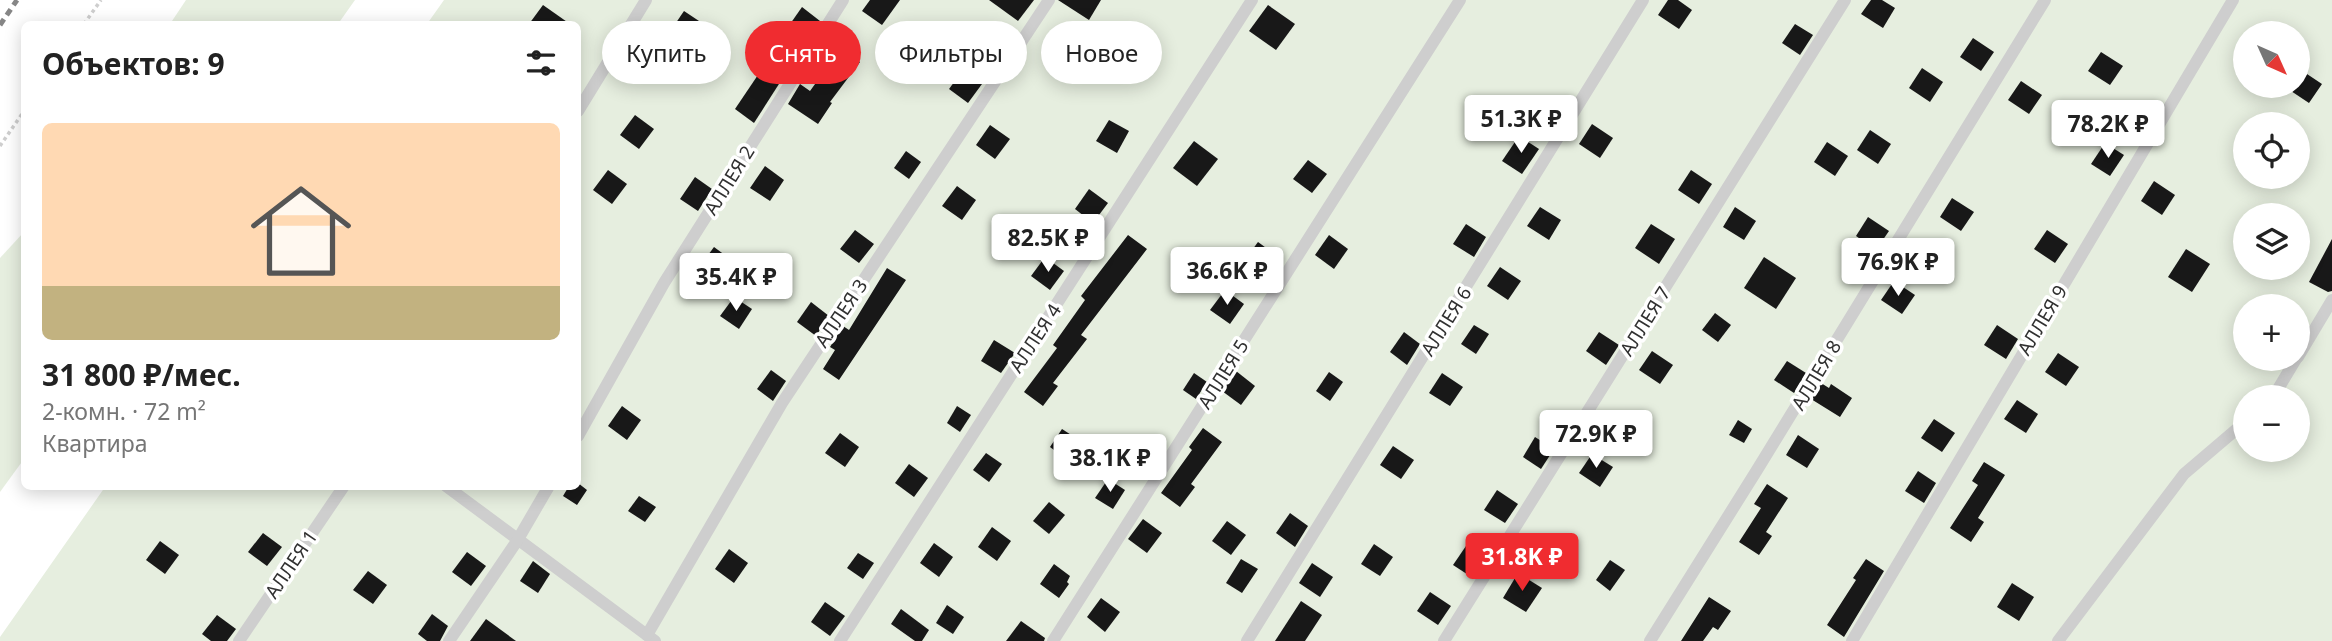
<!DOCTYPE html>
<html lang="ru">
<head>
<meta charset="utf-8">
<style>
	:root { --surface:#fff; --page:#f2f2f2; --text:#222; --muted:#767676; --line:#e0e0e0; --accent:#f02c30 }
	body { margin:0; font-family:"Noto Sans",sans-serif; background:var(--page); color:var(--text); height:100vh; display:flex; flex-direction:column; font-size:26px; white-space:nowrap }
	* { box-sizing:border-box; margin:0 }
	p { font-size:23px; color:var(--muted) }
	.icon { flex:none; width:38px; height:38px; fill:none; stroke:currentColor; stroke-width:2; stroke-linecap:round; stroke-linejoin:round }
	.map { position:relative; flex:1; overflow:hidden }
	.drawer { position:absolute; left:21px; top:21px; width:560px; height:469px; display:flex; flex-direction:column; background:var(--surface); border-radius:10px; box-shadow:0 4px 18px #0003 }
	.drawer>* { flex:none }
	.top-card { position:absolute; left:602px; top:21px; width:665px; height:63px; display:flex; gap:14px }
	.needle { width:46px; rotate:135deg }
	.tools { position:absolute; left:2233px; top:21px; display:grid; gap:14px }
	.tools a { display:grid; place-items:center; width:77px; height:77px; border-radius:50%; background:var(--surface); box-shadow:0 4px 18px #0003; font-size:35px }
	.price { position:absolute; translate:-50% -60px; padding:0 16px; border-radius:7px; background:#fff; color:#222; font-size:23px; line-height:46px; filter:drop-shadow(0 2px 4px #0008) }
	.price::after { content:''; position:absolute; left:50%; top:42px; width:21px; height:16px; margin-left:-10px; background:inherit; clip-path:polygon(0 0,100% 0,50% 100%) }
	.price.active { background:var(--accent); color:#fff }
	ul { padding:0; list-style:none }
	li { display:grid; align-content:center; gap:14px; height:371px; padding:0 21px }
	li+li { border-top:2px solid var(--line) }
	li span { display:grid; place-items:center; height:217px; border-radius:10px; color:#555 }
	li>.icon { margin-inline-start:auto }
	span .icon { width:126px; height:126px; fill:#fffc; stroke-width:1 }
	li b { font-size:30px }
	h2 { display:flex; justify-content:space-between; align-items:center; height:84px; padding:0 21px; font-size:30px }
	.tag { padding:0 24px; border-radius:32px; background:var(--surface); box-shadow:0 4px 18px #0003; font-size:24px; line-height:63px }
	.tag.active { background:var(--accent); color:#fff }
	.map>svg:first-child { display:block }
</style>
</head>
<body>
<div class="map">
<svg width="2332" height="641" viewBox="0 0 2332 641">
	<rect width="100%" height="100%" fill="#fff"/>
	<g fill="#e6eedf" fill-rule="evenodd">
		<polygon points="186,0 355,0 338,24 170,24"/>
		<path d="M444 0H2332V641H0V637L105 487 578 486V24H427ZM2245 33H2298V86H2245ZM2245 124H2298V177H2245ZM2245 215H2298V268H2245ZM2245 306H2298V359H2245ZM2245 397H2298V450H2245Z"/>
		<polygon points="24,232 24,459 0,492 0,258"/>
	</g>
	<g fill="#181818">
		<polygon points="870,0 900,0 882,25 862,11"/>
		<polygon points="989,0 1034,0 1018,21"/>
		<polygon points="1058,0 1101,0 1089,20"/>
		<polygon points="1668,0 1678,0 1692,10 1679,29 1658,15"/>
		<polygon points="1871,0 1882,0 1895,8 1883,28 1861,14"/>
		<polygon points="543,5 570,24 529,24"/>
		<polygon points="1268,5 1295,24 1276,50 1249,31"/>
		<polygon points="802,7 820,21 807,41 788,27"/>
		<polygon points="684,11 702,23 687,46 669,33"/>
		<polygon points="1795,24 1813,35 1800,55 1782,43"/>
		<polygon points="1973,38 1994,52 1981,71 1960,57"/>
		<polygon points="841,48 860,62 830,102 832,103 818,124 788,104 800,84 810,91"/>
		<polygon points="2101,52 2123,66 2110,85 2088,71"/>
		<polygon points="768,60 786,73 754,123 735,109"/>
		<polygon points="1922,68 1943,82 1930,102 1909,88"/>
		<polygon points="963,70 982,84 968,103 949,89"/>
		<polygon points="2301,70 2322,84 2309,103 2288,89 2291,86 2298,86 2298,75"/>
		<polygon points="2021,81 2042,95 2029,114 2008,100"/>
		<polygon points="635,115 654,129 639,149 620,135"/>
		<polygon points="1109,120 1129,131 1117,153 1096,141"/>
		<polygon points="1592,124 1613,138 1600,158 1579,144"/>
		<polygon points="990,125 1010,139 995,159 976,145"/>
		<polygon points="1870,130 1891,144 1878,164 1857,150"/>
		<polygon points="1519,136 1539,149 1522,174 1502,161"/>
		<polygon points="1194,141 1218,159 1197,186 1173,168"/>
		<polygon points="1827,142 1848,156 1835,176 1814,162"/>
		<polygon points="2105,143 2124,155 2110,176 2091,164"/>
		<polygon points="906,151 921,162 909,179 894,168"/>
		<polygon points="1308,160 1327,174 1312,193 1293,179"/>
		<polygon points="765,166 784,180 770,201 750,188"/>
		<polygon points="608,170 627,184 612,204 593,190"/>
		<polygon points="1691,170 1712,184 1699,204 1678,190"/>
		<polygon points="695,177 712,189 698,211 680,199"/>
		<polygon points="2154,181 2175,195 2162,215 2141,201"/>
		<polygon points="957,186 976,200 962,220 942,206"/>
		<polygon points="1089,189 1108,203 1093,223 1075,209"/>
		<polygon points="1952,198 1974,212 1961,231 1940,217"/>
		<polygon points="1540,207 1561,220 1549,240 1527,226"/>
		<polygon points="1735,207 1756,221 1744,240 1723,227"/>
		<polygon points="1868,217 1889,231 1876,250 1856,236"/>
		<polygon points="1466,224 1486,237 1474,257 1453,244"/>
		<polygon points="1651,224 1675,239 1659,264 1635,248"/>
		<polygon points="855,230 874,244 859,263 840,249"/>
		<polygon points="2047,230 2068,244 2055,263 2034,249"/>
		<polygon points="1128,235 1147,249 1081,335 1087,339 1053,383 1058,386 1043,406 1024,392 1057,348 1053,345 1085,300 1081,296"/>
		<polygon points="1329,235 1348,249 1334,269 1315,255"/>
		<polygon points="2332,239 2332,291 2328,292 2309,282"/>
		<polygon points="1258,242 1277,256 1263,275 1244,261"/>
		<polygon points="714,247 733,261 719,280 700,266"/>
		<polygon points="2186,249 2210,264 2192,292 2168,277"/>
		<polygon points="1045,257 1064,271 1050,290 1031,276"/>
		<polygon points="1764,257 1796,278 1776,309 1744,288"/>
		<polygon points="1500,267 1521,281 1508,300 1487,286"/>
		<polygon points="887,268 906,280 839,380 823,369 835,350 830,347 843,326 849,330"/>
		<polygon points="1894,281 1915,295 1902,314 1881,300"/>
		<polygon points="1225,290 1244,304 1230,324 1210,310"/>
		<polygon points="734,297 752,309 739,329 720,316"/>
		<polygon points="811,302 829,316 816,336 797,322"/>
		<polygon points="1715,313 1731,325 1718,342 1702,330"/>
		<polygon points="1474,325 1489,334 1476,354 1461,344"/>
		<polygon points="1997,325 2018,339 2006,359 1984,345"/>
		<polygon points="1404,332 1420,344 1407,365 1390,352"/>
		<polygon points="1599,332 1619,345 1606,365 1586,351"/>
		<polygon points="994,340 1015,353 1001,373 981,361"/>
		<polygon points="1652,351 1673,365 1660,384 1639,370"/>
		<polygon points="2058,353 2079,367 2066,386 2045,372"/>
		<polygon points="1787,361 1806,373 1794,393 1774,380"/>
		<polygon points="771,370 786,381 773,401 757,389"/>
		<polygon points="1236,371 1255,386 1241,405 1222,391"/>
		<polygon points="1329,372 1343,382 1330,401 1316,391"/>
		<polygon points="1194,373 1207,382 1196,399 1183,390"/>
		<polygon points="1442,373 1463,387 1450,406 1429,393"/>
		<polygon points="1821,383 1829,388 1831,384 1852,398 1840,417 1811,399"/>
		<polygon points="2017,400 2038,414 2026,433 2004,419"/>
		<polygon points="622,406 641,420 627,440 608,426"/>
		<polygon points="957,406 971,415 960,432 947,423"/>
		<polygon points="1934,419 1955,433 1942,452 1921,438"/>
		<polygon points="1738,420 1752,429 1744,443 1729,435"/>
		<polygon points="1203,428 1222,442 1191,484 1195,487 1180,507 1161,493 1192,450 1189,447"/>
		<polygon points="1062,429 1079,440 1066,459 1050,447"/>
		<polygon points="840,433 859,447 845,467 825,453"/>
		<polygon points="1798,435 1819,449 1807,468 1786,455"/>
		<polygon points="1535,437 1554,449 1541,469 1523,457"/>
		<polygon points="1393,446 1414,460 1401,479 1380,465"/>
		<polygon points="986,453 1002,464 989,482 973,470"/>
		<polygon points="1592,454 1613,467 1600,487 1579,473"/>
		<polygon points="1984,462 2005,475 1978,518 1984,522 1971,542 1950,528 1978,485 1972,481"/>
		<polygon points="909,464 928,478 914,497 895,483"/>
		<polygon points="1918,471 1936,483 1924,503 1905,491"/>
		<polygon points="1108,479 1125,490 1113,509 1095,498"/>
		<polygon points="578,483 587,490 577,505 563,496 569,486 578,486"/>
		<polygon points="1767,484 1788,498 1766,532 1772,536 1759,555 1739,542 1761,508 1754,504"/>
		<polygon points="1497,490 1518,504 1505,523 1484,510"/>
		<polygon points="639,496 656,507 645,522 628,511"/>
		<polygon points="1049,502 1065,515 1049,534 1033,521"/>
		<polygon points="1290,513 1308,526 1295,547 1276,533"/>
		<polygon points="1143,519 1162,533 1147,553 1128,539"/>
		<polygon points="1227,521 1246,535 1231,555 1212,541"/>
		<polygon points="992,527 1011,541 997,561 978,547"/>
		<polygon points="263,533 282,547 267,566 248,552"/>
		<polygon points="160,541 179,555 165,574 146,560"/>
		<polygon points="934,543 953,557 939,577 920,563"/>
		<polygon points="1374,544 1393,557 1380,576 1361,564"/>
		<polygon points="1466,546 1485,558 1473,578 1453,565"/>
		<polygon points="729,549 748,563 734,583 715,569"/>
		<polygon points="467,552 486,566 471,586 452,572"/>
		<polygon points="858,553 874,563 863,579 847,568"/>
		<polygon points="1241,559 1258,569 1242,593 1226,583"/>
		<polygon points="1866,559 1884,571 1844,637 1827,625 1856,580 1853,578"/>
		<polygon points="1610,560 1625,570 1610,591 1596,580"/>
		<polygon points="533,561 550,574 538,593 520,581"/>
		<polygon points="1312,563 1333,577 1320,597 1299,583"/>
		<polygon points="1054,564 1070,576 1067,582 1069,584 1059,598 1040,584"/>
		<polygon points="368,571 387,585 373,604 353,590"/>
		<polygon points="1518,573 1542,588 1526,612 1503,598"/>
		<polygon points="2012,583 2034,597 2019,621 1997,607"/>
		<polygon points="1430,592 1451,606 1438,625 1417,611"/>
		<polygon points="1709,597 1731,611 1718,630 1713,627 1703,641 1681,641"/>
		<polygon points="1101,598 1120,612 1105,632 1087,617"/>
		<polygon points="1301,601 1322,615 1305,641 1275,641"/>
		<polygon points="825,602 845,616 830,636 811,622"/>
		<polygon points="947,605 964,617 953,634 936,623"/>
		<polygon points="901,609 929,630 922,641 915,641 891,624"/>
		<polygon points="432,614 448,626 440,641 427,641 418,634"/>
		<polygon points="217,615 236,629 227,641 211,641 202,634"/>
		<polygon points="486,619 516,641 470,641"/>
		<polygon points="1021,621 1045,638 1044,641 1006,641"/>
	</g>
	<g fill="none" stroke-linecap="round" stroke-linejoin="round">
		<g stroke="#cecece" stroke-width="3.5" stroke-dasharray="3.5 3.5" stroke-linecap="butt">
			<polyline points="84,24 101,0"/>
			<polyline points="0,146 24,111"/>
		</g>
		<g stroke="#cecece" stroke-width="12">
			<polyline points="578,111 646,0"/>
			<polyline points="2298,357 2332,300"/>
			<polyline points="2270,397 2278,389 2296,359"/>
			<polyline points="578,436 664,283 843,0"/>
			<polyline points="446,486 655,641"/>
			<polyline points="647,635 782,403 1049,0"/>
			<polyline points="239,641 344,486"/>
			<polyline points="449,641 517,541 549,486"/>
			<polyline points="840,641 1252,0"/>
			<polyline points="1053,641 1460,0"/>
			<polyline points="1247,641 1643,0"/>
			<polyline points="1444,641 1845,0"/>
			<polyline points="1650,641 1757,470 2045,0"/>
			<polyline points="1852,641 2233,0"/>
			<polyline points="2058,641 2184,474 2245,422"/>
		</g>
		<polyline stroke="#868686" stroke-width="5" stroke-dasharray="7 5" stroke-linecap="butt" points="0,25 17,0"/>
	</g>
	<g text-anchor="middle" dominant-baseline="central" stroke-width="7" stroke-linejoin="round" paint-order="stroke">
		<g font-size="19" fill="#313131" stroke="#fff">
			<text transform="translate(729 180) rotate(-58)">АЛЛЕЯ 2</text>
			<text transform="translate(841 313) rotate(-56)">АЛЛЕЯ 3</text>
			<text transform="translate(2042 320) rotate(-59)">АЛЛЕЯ 9</text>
			<text transform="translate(1446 321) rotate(-58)">АЛЛЕЯ 6</text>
			<text transform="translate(1645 321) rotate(-58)">АЛЛЕЯ 7</text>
			<text transform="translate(1035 338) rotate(-57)">АЛЛЕЯ 4</text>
			<text transform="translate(1223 374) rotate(-58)">АЛЛЕЯ 5</text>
			<text transform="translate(1816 375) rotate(-59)">АЛЛЕЯ 8</text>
			<text transform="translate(291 564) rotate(-56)">АЛЛЕЯ 1</text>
		</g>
	</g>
</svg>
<div class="tools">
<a><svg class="needle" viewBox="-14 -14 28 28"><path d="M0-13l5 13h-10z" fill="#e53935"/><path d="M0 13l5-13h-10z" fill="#767676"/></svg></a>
<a><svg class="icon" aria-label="locate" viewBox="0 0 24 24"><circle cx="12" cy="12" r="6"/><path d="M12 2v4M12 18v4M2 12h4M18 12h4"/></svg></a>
<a><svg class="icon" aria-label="layers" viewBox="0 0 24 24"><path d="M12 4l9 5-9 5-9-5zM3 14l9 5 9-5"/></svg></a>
<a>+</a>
<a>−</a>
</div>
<b class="price" style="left:1521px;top:155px">51.3K ₽</b>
<b class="price" style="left:2108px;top:160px">78.2K ₽</b>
<b class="price" style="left:1048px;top:274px">82.5K ₽</b>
<b class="price" style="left:1898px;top:298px">76.9K ₽</b>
<b class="price" style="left:1227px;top:307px">36.6K ₽</b>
<b class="price" style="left:736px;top:313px">35.4K ₽</b>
<b class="price" style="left:1596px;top:470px">72.9K ₽</b>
<b class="price" style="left:1110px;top:494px">38.1K ₽</b>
<b class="price active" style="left:1522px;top:593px">31.8K ₽</b>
<div class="top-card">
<a class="tag">Купить</a>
<a class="tag active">Снять</a>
<a class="tag">Фильтры</a>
<a class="tag">Новое</a>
</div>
<section class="drawer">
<h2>Объектов: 9<svg class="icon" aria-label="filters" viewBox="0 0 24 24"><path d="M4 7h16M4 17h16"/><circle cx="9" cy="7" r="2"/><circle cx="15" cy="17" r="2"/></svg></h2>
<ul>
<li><span style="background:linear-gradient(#ffd9b3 75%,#c2b280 0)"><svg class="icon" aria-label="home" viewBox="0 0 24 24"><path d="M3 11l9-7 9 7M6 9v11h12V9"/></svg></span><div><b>31 800 ₽/мес.</b><p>2-комн. · 72 m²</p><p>Квартира</p></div></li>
</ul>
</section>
</div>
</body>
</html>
